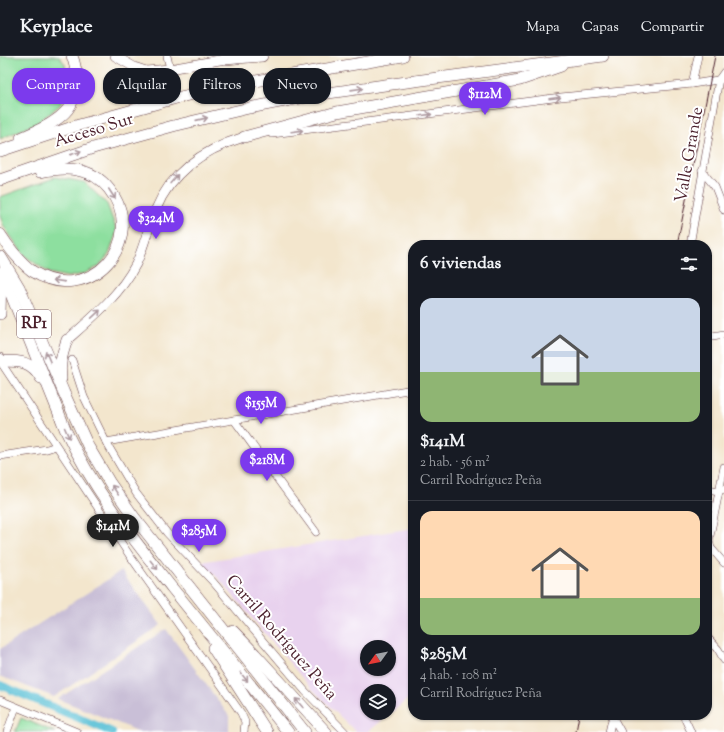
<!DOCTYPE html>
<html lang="es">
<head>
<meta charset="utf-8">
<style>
	:root { --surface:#171b24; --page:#20242c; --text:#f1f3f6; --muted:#9ea1a6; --line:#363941; --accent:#7c3aed }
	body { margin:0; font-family:"Sorts Mill Goudy",serif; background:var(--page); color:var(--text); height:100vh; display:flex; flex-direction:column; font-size:15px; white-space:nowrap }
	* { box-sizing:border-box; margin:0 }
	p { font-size:13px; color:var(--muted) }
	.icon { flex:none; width:22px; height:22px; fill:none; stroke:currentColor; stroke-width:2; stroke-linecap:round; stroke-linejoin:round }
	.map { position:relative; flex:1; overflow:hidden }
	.sheet { position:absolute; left:408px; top:184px; width:304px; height:480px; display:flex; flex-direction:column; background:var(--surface); border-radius:16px; box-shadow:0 1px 3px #0004 }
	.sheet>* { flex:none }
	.banner { position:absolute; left:12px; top:12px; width:336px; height:36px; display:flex; gap:8px }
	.needle { width:26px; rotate:237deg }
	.buttons { position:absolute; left:360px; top:584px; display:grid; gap:8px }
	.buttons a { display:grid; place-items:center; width:36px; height:36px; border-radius:50%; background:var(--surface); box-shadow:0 1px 3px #0004; font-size:20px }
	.price { position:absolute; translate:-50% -34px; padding:0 9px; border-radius:14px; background:var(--accent); color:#fff; font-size:13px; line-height:26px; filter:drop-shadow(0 1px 2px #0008) }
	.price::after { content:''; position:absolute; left:50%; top:24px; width:12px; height:9px; margin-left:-6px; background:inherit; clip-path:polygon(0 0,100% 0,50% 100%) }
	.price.on { background:#222; color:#fff }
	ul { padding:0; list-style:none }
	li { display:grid; align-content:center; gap:8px; height:212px; padding:0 12px }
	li+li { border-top:1px solid var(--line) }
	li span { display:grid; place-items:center; height:124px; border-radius:12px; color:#555 }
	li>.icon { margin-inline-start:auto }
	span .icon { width:72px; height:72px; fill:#fffc; stroke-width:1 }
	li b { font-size:17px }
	h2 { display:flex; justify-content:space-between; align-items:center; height:48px; padding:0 12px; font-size:17px }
	.tag { padding:0 14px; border-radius:16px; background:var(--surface); box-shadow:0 1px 3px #0004; font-size:14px; line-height:36px }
	.tag.on { background:var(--accent); color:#fff }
	header { display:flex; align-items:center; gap:24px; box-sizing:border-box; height:56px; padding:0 20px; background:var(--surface); border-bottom:1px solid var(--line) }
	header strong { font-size:19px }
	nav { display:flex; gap:22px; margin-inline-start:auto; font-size:14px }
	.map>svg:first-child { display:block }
</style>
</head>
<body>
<header>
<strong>Keyplace</strong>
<nav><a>Mapa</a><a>Capas</a><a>Compartir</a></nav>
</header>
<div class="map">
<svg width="724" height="676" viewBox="0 0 724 676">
	<rect width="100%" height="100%" fill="#fff"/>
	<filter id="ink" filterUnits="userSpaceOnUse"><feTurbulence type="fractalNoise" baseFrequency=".025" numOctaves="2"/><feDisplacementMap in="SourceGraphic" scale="8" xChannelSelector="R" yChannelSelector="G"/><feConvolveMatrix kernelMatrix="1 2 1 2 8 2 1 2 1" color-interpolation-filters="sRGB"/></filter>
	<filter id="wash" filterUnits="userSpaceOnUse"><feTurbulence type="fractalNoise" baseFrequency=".012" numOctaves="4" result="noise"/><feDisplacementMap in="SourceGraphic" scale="16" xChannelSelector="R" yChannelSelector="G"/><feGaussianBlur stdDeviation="0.9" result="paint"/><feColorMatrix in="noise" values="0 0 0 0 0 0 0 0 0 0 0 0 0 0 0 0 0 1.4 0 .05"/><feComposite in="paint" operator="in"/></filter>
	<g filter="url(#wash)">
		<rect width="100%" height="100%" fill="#f3e6cd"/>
		<path fill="#e8d2ee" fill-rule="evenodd" d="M413 472V639L368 676H356L310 631 219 523 200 506ZM367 591H389V613H367ZM367 635H389V657H367Z"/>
		<g fill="#c9bfd7">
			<polygon points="121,515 161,569 54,641 0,620 0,593"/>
			<polygon points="166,573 229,660 229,676 140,676 58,643"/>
		</g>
		<g fill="#8ddf9f" stroke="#6c7f65">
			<polygon points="0,0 59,0 65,8 68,28 60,49 37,67 0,83"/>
			<polygon points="55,121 84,126 107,148 117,175 109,198 98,211 83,218 68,221 49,217 25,200 4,171 0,160 0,141"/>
			<polygon points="21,662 55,676 15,676"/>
		</g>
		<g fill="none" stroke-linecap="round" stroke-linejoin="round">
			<polyline stroke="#58c0d5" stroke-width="8" points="0,629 112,676"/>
		</g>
	</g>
	<g filter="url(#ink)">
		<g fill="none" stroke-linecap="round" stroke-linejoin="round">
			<defs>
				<g id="minor">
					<polyline points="167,0 170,13"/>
					<polyline points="692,28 698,0"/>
					<polyline points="272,78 561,41 692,28 724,23"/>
					<polyline points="702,115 715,131 724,154"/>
					<polyline points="690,189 719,23 724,16"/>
					<polyline points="707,281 724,278"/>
					<polyline points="72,304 84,341 106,386 136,437 167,477 214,527 305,635 345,676"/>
					<polyline points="0,305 130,500 241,657 245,666 244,676"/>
					<polyline points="234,364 316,476"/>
					<polyline points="106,386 413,333"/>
					<polyline points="0,400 47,393 56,390"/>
					<polyline points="724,411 709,485 711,492 724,507"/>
					<polyline points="707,433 719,435 724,433"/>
					<polyline points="707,581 718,593 724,604"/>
					<polyline points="0,644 77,676"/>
					<polyline points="683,659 691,676"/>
					<polyline points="612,660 621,676"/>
					<polyline points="7,676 16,651"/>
					<polyline points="609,676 613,659"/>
				</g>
				<g id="major">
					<polyline points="115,0 134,11 146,15 170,13 225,3"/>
					<path d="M67 284C92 262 120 239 136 208 144 191 148 171 156 153 172 114 205 93 244 81"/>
				</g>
				<g id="highway">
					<polyline points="225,3 262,0"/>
					<polyline points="244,81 337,56 520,24 561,10"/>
					<path d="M21 82C36 75 57 67 68 53 72 48 75 37 76 30 77 20 76 10 72 0"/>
					<polyline points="0,95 79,69 180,41 238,28 403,0"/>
					<polyline points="0,124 93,92 173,70 249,52 321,38 392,28 603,0"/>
					<path d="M0 178C9 192 19 205 32 215 89 252 150 185 109 133 91 110 65 111 40 116"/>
					<polyline points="1,201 19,231 64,337 88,390 110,427 134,461 305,676"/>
					<path d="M4 214 10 236 66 375C94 435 131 480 172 532 211 580 250 628 288 676"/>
					<polyline points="0,258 1,217"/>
					<path d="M0 303V305C18 305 31 304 41 322"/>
					<path d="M61 323C59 309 62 298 67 284"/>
					<polyline points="233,575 255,598 326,676"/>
					<polyline points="213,592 267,676"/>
				</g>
			</defs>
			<use href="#minor" stroke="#633d43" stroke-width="8"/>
			<use href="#major" stroke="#633d43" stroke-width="10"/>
			<use href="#highway" stroke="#633d43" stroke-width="12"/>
			<use href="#minor" stroke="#fff" stroke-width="7"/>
			<use href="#major" stroke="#fff" stroke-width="9"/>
			<use href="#highway" stroke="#fff" stroke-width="11"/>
			<g stroke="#4a1f2b" stroke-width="1">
				<polyline points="677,189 715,0"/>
				<polyline points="576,676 579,659"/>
			</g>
		</g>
		<defs><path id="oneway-shaft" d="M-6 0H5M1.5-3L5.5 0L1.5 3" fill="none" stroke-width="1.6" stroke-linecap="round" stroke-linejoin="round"/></defs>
		<g stroke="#ae9aa0">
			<use href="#oneway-shaft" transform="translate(357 33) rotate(-8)"/>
			<use href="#oneway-shaft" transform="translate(555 42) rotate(-7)"/>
			<use href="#oneway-shaft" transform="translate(426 59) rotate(-7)"/>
			<use href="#oneway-shaft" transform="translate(202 63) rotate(-13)"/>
			<use href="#oneway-shaft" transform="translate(297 75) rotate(-7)"/>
			<use href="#oneway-shaft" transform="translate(76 97) rotate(-18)"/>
			<use href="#oneway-shaft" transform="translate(174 123) rotate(-50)"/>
			<use href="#oneway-shaft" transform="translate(112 138) rotate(57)"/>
			<use href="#oneway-shaft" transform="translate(59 225) rotate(-172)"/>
			<use href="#oneway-shaft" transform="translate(96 258) rotate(-43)"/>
			<use href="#oneway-shaft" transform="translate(48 301) rotate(-113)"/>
			<use href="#oneway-shaft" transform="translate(67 377) rotate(66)"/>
			<use href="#oneway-shaft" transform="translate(115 434) rotate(-124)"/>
			<use href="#oneway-shaft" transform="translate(154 509) rotate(51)"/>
			<use href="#oneway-shaft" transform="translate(244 621) rotate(51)"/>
			<use href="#oneway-shaft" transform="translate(299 647) rotate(-131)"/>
		</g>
	</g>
	<g text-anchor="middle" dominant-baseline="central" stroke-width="4" stroke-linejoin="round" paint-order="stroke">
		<rect fill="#fff" stroke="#80626b" stroke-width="1" x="17" y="254" width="34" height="28" rx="3"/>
		<g font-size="16" font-weight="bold" fill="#4a1f2b">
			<text x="34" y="268">RP1</text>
		</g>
		<g font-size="17" fill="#4a1f2b" stroke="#fff">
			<text transform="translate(94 75) rotate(-17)">Acceso Sur</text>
			<text transform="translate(690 99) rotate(-80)">Valle Grande</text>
			<text transform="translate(281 582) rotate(49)">Carril Rodríguez Peña</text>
		</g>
	</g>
</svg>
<div class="buttons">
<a><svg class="needle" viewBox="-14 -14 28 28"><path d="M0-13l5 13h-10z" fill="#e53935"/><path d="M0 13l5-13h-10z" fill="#9ea1a6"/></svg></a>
<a><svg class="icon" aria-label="layers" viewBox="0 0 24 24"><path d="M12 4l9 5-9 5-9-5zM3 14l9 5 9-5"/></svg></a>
</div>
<b class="price" style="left:485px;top:60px">$112M</b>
<b class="price" style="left:156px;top:184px">$324M</b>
<b class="price" style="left:261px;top:369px">$155M</b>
<b class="price" style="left:267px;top:426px">$218M</b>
<b class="price on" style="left:113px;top:492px">$141M</b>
<b class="price" style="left:199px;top:497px">$285M</b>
<div class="banner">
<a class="tag on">Comprar</a>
<a class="tag">Alquilar</a>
<a class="tag">Filtros</a>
<a class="tag">Nuevo</a>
</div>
<section class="sheet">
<h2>6 viviendas<svg class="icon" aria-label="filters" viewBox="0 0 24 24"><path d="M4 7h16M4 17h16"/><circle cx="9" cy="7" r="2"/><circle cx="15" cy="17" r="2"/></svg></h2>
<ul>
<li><span style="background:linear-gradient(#c9d6e8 60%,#8fb573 0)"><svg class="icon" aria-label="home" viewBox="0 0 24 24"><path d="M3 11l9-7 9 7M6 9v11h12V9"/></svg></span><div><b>$141M</b><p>2 hab. · 56 m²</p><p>Carril Rodríguez Peña</p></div></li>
<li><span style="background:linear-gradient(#ffd9b3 70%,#8fb573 0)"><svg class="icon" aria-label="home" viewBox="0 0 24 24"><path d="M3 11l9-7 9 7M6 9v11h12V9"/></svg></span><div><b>$285M</b><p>4 hab. · 108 m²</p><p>Carril Rodríguez Peña</p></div></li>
</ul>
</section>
</div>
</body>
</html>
